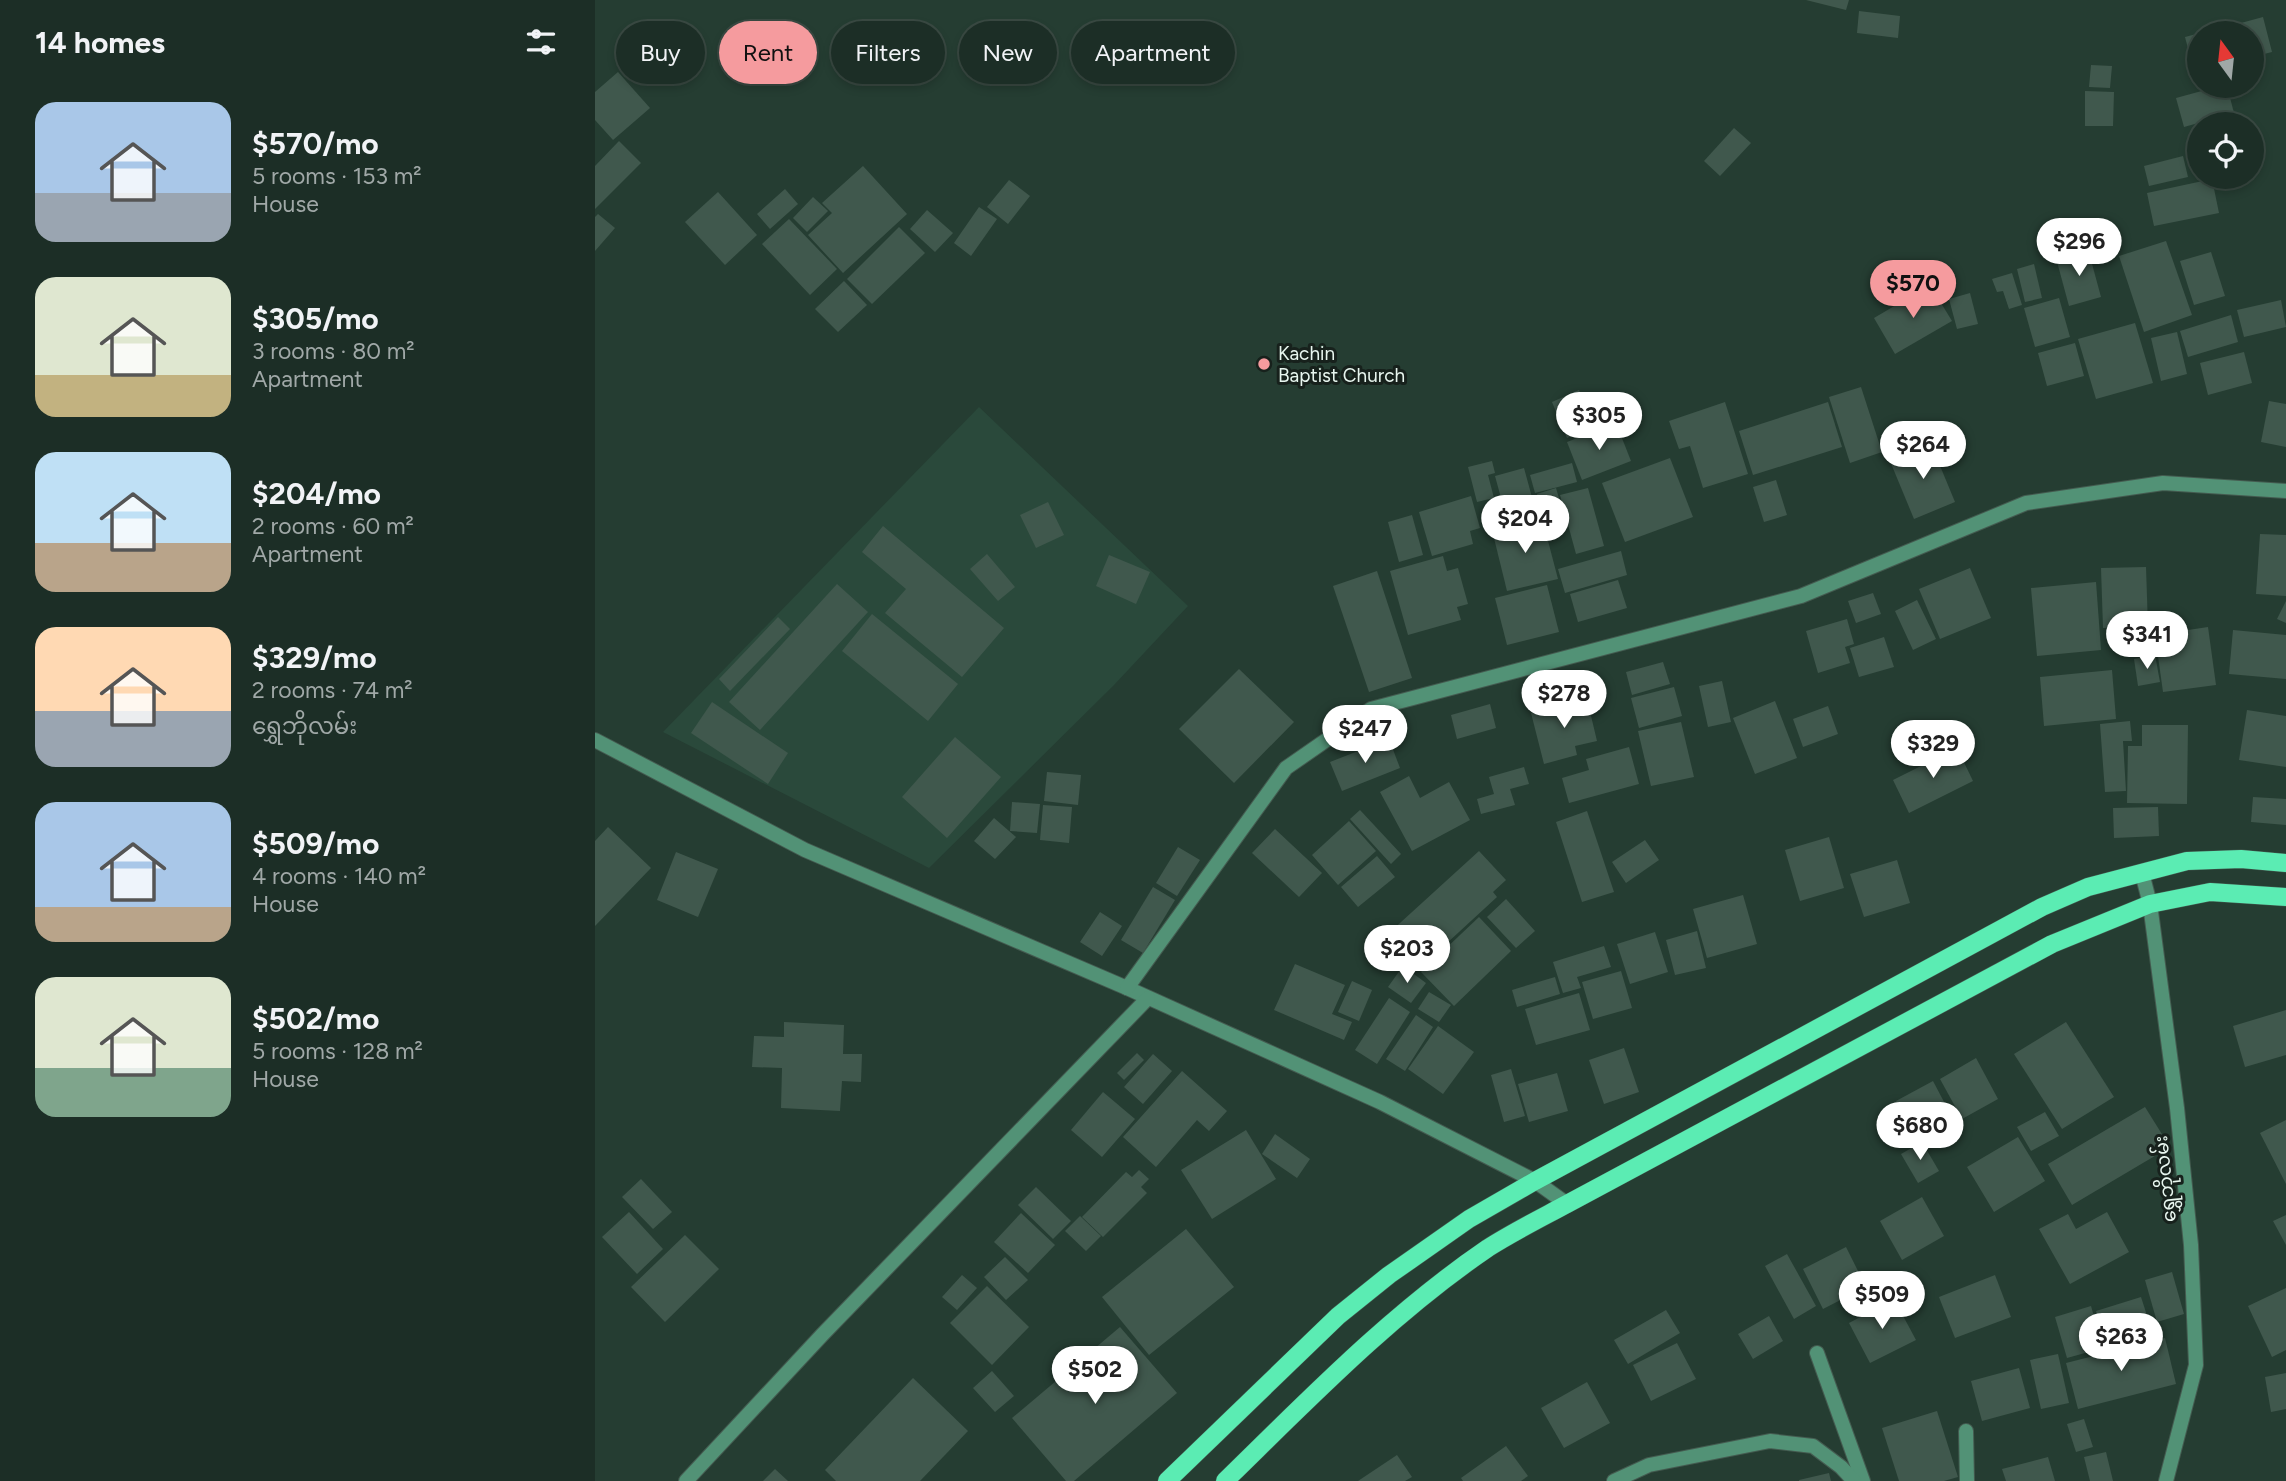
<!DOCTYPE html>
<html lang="en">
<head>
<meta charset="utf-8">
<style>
	:root { --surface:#1c2e26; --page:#293a32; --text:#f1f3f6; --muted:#a0a8a7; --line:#3a4a43; --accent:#f59b9e }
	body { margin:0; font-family:Figtree,"Noto Sans Myanmar",sans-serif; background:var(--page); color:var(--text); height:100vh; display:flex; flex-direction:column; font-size:26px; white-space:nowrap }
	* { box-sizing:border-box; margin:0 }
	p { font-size:23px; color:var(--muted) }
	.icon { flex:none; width:38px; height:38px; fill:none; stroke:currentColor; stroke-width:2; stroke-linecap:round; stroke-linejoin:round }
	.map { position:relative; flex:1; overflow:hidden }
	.details { display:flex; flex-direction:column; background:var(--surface); width:595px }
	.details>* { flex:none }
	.hud { position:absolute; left:21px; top:21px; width:665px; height:63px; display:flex; gap:14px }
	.needle { width:46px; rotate:345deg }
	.buttons { position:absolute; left:1592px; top:21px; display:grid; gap:14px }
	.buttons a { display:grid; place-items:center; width:77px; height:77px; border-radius:50%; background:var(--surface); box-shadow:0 4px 10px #0003,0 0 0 2px var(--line); font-size:35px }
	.price { position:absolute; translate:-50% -60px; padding:0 16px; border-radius:24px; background:#fff; color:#222; font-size:23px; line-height:46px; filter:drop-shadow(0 2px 4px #0008) }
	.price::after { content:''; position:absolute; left:50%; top:42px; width:21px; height:16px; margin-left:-10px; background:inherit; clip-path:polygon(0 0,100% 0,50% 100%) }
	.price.on { background:var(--accent); color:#111 }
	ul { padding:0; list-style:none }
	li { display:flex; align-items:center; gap:21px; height:175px; padding:0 35px }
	li span { display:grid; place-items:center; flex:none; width:196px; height:140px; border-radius:21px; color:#555 }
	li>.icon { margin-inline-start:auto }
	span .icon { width:84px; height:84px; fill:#fffc; stroke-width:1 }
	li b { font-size:30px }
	h2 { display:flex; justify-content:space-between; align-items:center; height:84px; padding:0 35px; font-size:30px }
	.chip { padding:0 24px; border-radius:32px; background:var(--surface); box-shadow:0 4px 10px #0003,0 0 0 2px var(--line); font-size:24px; line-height:63px }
	.chip.on { background:var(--accent); color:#111 }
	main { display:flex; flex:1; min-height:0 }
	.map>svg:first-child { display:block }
</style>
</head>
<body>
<main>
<section class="details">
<h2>14 homes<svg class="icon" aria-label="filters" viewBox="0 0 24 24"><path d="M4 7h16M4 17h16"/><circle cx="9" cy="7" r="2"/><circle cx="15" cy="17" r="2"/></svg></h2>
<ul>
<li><span style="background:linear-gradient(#a9c7e8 65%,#9aa5b1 0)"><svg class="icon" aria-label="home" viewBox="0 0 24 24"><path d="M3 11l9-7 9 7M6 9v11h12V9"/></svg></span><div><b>$570/mo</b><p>5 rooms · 153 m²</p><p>House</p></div></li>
<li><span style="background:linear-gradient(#dfe7d0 70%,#c2b280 0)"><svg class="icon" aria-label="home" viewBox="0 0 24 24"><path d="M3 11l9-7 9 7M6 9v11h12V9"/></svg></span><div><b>$305/mo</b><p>3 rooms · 80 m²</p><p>Apartment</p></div></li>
<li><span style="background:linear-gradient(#bfe0f5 65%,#b9a48a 0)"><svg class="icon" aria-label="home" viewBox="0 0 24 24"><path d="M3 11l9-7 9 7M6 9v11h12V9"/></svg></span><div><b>$204/mo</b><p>2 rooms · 60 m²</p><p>Apartment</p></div></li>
<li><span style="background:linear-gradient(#ffd9b3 60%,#9aa5b1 0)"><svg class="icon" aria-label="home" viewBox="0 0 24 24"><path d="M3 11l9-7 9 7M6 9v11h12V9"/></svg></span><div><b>$329/mo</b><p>2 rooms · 74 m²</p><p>ရွှေဘိုလမ်း</p></div></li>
<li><span style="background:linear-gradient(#a9c7e8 75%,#b9a48a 0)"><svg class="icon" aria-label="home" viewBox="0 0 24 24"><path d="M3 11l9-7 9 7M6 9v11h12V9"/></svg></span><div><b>$509/mo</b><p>4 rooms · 140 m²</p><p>House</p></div></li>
<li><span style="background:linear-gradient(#dfe7d0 65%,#7fa58c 0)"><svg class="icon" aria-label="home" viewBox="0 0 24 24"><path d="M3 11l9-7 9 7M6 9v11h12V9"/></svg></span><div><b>$502/mo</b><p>5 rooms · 128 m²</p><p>House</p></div></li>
</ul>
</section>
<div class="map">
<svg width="1691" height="1481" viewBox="0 0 1691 1481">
	<rect width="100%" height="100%" fill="#253d32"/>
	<polygon fill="#2a493b" points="384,407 593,606 519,685 334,868 68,732"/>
	<g fill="#40584d">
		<polygon points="1211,0 1254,0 1251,10"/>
		<polygon points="1264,11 1305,16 1303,38 1262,33"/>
		<polygon points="1668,17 1677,52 1657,57 1657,33 1609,33"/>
		<polygon points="1605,33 1605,71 1599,72 1590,37"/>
		<polygon points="1496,65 1517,66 1515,88 1494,87"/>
		<polygon points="23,72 55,108 18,140 0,120 0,92"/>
		<polygon points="1625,86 1632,86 1639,113 1589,127 1581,98"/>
		<polygon points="1490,91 1519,92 1518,126 1490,126"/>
		<polygon points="1139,128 1156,143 1125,176 1109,161"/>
		<polygon points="24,141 46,163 0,209 0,166"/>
		<polygon points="1588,156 1593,177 1554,186 1549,166"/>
		<polygon points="268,166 312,214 248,273 213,235 237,213 227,203"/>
		<polygon points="1617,179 1624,213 1559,226 1552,193"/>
		<polygon points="414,180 435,196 413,224 392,207"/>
		<polygon points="190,189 203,204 175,229 162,214"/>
		<polygon points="123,192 162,235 130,265 90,222"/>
		<polygon points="218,197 233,211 212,232 198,218"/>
		<polygon points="384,207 402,219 376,256 359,243"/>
		<polygon points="332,210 358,233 340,252 315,229"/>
		<polygon points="3,214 20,228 0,251 0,217"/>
		<polygon points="194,219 242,269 215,295 167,244"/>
		<polygon points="304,227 330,253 277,304 252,279"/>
		<polygon points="1571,241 1597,315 1549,332 1524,256"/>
		<polygon points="1493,249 1506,297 1474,306 1461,258"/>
		<polygon points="1616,252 1630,296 1599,305 1585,261"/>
		<polygon points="1439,264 1447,298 1430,302 1422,269"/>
		<polygon points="1417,273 1427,305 1414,309 1408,291 1402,292 1397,279"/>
		<polygon points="249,281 272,305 243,332 220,309"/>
		<polygon points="1335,285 1357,321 1300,354 1279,318"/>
		<polygon points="1375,293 1383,324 1362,329 1354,299"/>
		<polygon points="1464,298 1475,337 1440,347 1429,308"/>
		<polygon points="1686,300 1691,327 1649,337 1642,310"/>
		<polygon points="1636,315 1643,342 1593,357 1585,331"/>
		<polygon points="1540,323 1558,383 1501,399 1483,339"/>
		<polygon points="1582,332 1592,374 1566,381 1556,338"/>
		<polygon points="1480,343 1489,376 1452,386 1443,353"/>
		<polygon points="1649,352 1657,383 1613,395 1605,363"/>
		<polygon points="1266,387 1287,452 1255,463 1234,397"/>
		<polygon points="984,390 1000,426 972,438 957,402"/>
		<polygon points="1674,401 1691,404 1691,447 1666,442"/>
		<polygon points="1130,402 1153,474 1108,488 1095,446 1084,449 1074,421"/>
		<polygon points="1233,402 1247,447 1158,475 1144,431"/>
		<polygon points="1021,423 1036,461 987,480 972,442"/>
		<polygon points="1336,444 1360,502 1319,519 1295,461"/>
		<polygon points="1075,458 1098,517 1030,542 1007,483"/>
		<polygon points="897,461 900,473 893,475 899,498 882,502 873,467"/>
		<polygon points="977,463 982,482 940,493 935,475"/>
		<polygon points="929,468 938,501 909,509 900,476"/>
		<polygon points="1181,480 1192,515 1169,522 1158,487"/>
		<polygon points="961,488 968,512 949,517 942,494"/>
		<polygon points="993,488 1009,546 981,554 965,495"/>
		<polygon points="876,496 885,528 875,531 878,544 837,556 824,512"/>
		<polygon points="453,502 469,535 441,548 425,515"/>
		<polygon points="817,515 828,555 804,562 793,522"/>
		<polygon points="947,518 963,579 912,591 897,530"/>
		<polygon points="288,526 409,628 367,677 290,613 311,589 267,552"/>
		<polygon points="1665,534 1691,535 1691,596 1661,594"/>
		<polygon points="1026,551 1032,575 970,593 963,569"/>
		<polygon points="392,554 420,587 403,601 375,569"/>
		<polygon points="514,555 555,572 541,604 501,586"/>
		<polygon points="848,556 852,571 863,568 873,604 862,607 866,620 813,635 795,571"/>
		<polygon points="1551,567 1553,627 1508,628 1506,568"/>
		<polygon points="1375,568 1396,618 1345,639 1324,589"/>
		<polygon points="782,571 817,678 774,692 738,586"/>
		<polygon points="1023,580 1032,608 983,622 975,594"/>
		<polygon points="1501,582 1506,650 1442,656 1436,588"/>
		<polygon points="242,584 273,612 165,730 134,702"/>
		<polygon points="952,585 964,632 912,645 900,598"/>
		<polygon points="1278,593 1286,614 1261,623 1253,601"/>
		<polygon points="1322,600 1341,639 1318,650 1300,611"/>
		<polygon points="1691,601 1691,623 1682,619"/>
		<polygon points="277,614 363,684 333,721 247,651"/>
		<polygon points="183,617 195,629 135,691 124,679"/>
		<polygon points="1252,619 1259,644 1250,647 1255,663 1223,673 1211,631"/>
		<polygon points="1613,627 1621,685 1568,692 1560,635"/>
		<polygon points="1638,630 1691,635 1691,679 1634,674"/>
		<polygon points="1289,637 1299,667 1264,677 1255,648"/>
		<polygon points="1560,655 1565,682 1543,686 1539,659"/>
		<polygon points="1068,662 1075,684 1037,695 1031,672"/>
		<polygon points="644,669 699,722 639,783 584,729"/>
		<polygon points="1517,670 1521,719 1449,726 1445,677"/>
		<polygon points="1127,681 1136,722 1113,727 1104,686"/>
		<polygon points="1079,687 1087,716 1044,728 1036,698"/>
		<polygon points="992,699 1002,741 980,746 982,755 949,764 936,713"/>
		<polygon points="1180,701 1202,758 1160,774 1138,718"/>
		<polygon points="117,702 193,753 173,784 96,733"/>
		<polygon points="895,704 901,728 862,739 856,715"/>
		<polygon points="1233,706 1243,734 1208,747 1198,719"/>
		<polygon points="1652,710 1691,716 1691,767 1644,760"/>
		<polygon points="1535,721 1537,741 1528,741 1531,791 1510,792 1505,724"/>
		<polygon points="1086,722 1099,777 1056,786 1043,731"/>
		<polygon points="1547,725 1593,725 1592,804 1532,803 1533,746 1547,746"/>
		<polygon points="360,737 406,777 352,838 307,797"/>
		<polygon points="794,739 805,768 747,791 735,762"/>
		<polygon points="1034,747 1044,784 974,803 967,778 994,770 991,759"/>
		<polygon points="1362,748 1378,781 1314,813 1298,780"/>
		<polygon points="929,767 934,784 915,789 920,805 886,814 882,799 899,794 894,777"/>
		<polygon points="452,772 486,775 483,805 449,801"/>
		<polygon points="814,776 825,798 854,782 875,820 817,851 785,792"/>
		<polygon points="1658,797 1691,799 1691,825 1656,822"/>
		<polygon points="417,802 445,804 442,833 415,831"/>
		<polygon points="448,805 477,807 474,843 445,840"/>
		<polygon points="1563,807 1564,836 1519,838 1518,808"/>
		<polygon points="765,810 806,854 796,864 755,819"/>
		<polygon points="992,811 1019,892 987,902 961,822"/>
		<polygon points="399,818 421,837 400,859 379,841"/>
		<polygon points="754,821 781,851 743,885 717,855"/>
		<polygon points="13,827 56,868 0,926 0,841"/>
		<polygon points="680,829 727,873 704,897 657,853"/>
		<polygon points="1234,837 1249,888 1205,901 1190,850"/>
		<polygon points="1050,840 1064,860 1031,883 1017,862"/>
		<polygon points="583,847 605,860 582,896 561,883"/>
		<polygon points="884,851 911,880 898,892 902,897 826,967 794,933"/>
		<polygon points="81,852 123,869 103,917 62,900"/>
		<polygon points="782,856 800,877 763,907 746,887"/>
		<polygon points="1302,860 1315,903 1269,917 1255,874"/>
		<polygon points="558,887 580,900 548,953 526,940"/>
		<polygon points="1148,895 1162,944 1112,958 1098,909"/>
		<polygon points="911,899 940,931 921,948 892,917"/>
		<polygon points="505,912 527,926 507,956 485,942"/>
		<polygon points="884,917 916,951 859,1006 826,972"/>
		<polygon points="1102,931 1111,968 1080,975 1071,940"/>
		<polygon points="1060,932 1073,972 1035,984 1022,944"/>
		<polygon points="1009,946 1016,967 982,977 986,988 968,993 958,962"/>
		<polygon points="700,964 750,985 737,1014 757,1022 749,1040 679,1010"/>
		<polygon points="808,966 831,983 816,1003 793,987"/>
		<polygon points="1026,971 1037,1008 998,1019 987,982"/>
		<polygon points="960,977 965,994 922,1007 917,990"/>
		<polygon points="757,981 777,990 764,1021 743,1012"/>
		<polygon points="834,992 856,1005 844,1022 823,1009"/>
		<polygon points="984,993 995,1030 941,1045 930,1009"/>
		<polygon points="794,998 815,1012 782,1064 760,1050"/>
		<polygon points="1691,1010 1691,1055 1650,1067 1638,1026"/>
		<polygon points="821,1015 838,1027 810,1071 791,1059"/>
		<polygon points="189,1022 249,1025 248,1054 267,1054 266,1082 247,1081 245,1111 186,1108 187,1068 157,1067 159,1036 189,1037"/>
		<polygon points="1471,1022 1519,1097 1467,1129 1419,1054"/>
		<polygon points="843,1026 879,1052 848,1094 813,1069"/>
		<polygon points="1029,1048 1044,1092 1009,1104 994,1060"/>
		<polygon points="542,1053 549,1060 529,1080 522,1073"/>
		<polygon points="558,1054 577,1071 548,1104 529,1087"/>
		<polygon points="1381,1058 1403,1099 1367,1119 1345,1079"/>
		<polygon points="916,1069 930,1116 909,1122 896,1075"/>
		<polygon points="587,1071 632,1111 614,1131 602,1120 561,1167 528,1137"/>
		<polygon points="962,1073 973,1111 934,1122 923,1084"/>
		<polygon points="1338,1081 1358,1119 1322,1139 1301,1101"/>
		<polygon points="508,1092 540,1119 507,1157 476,1130"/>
		<polygon points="1550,1107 1575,1147 1477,1205 1453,1164"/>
		<polygon points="1450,1112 1464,1136 1436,1151 1422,1127"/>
		<polygon points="1691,1120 1691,1184 1665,1133"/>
		<polygon points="651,1130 681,1179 617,1219 586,1170"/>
		<polygon points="680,1134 715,1159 702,1178 667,1154"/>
		<polygon points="1423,1137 1450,1181 1399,1212 1372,1167"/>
		<polygon points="1327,1142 1344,1171 1323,1183 1306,1154"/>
		<polygon points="544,1170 554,1179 546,1187 552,1193 508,1237 487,1217 531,1172 537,1177"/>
		<polygon points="46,1179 77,1212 58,1229 27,1197"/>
		<polygon points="441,1187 476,1221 458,1239 423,1205"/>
		<polygon points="1327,1197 1349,1236 1307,1260 1285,1221"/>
		<polygon points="34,1212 68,1249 42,1274 7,1237"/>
		<polygon points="1512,1212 1534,1252 1475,1284 1444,1229 1473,1214 1481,1229"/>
		<polygon points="426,1213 460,1245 433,1273 399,1242"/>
		<polygon points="1691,1215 1691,1245 1678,1221"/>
		<polygon points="485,1216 506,1236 491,1251 470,1231"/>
		<polygon points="591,1229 639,1287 554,1355 507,1297"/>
		<polygon points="90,1235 124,1269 70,1322 36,1287"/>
		<polygon points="1251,1247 1271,1287 1228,1309 1208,1269"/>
		<polygon points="1192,1254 1221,1306 1199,1319 1170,1266"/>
		<polygon points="410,1257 433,1280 411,1300 389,1277"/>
		<polygon points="1577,1272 1589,1314 1562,1322 1550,1280"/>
		<polygon points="367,1275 382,1288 362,1310 347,1297"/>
		<polygon points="1400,1275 1416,1317 1360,1338 1344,1297"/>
		<polygon points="392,1286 434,1327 397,1365 355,1323"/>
		<polygon points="1691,1288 1691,1350 1677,1357 1653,1306"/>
		<polygon points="1546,1297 1557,1331 1513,1346 1501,1311"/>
		<polygon points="1299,1299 1321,1340 1275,1363 1254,1323"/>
		<polygon points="1496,1306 1508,1348 1472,1358 1460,1317"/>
		<polygon points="1071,1310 1085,1333 1033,1364 1019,1340"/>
		<polygon points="1174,1316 1188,1341 1158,1359 1143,1334"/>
		<polygon points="525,1327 582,1393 479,1481 471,1481 417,1418"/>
		<polygon points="1570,1338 1581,1384 1483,1409 1471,1363"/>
		<polygon points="1082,1343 1101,1379 1056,1401 1038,1365"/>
		<polygon points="1463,1354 1474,1403 1446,1409 1435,1360"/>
		<polygon points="1424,1368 1435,1408 1387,1421 1376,1381"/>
		<polygon points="397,1371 419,1396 400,1412 378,1388"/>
		<polygon points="1691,1373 1691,1409 1676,1412 1670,1377"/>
		<polygon points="318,1378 373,1431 325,1481 241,1481 230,1470"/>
		<polygon points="992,1382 1015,1423 969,1448 946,1408"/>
		<polygon points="1342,1411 1363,1477 1349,1481 1304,1481 1287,1428"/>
		<polygon points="1489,1419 1498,1447 1481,1452 1472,1424"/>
		<polygon points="911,1446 933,1476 926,1481 868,1481 866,1478"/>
		<polygon points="1511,1452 1518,1481 1495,1481 1489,1457"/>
		<polygon points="802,1455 817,1477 810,1481 763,1481"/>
		<polygon points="1453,1457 1460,1481 1411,1481 1407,1469"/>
		<polygon points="180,1469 193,1481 168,1481"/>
		<polygon points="1234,1473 1236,1481 1204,1481 1204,1480"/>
	</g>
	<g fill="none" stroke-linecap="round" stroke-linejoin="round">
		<defs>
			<g id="street">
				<polyline points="0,740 210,850 532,988 785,1102 940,1181 972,1204"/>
				<polyline points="1547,873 1555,904 1582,1108 1596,1245 1601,1365 1571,1481"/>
				<polyline points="532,988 691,768 776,709 1206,596 1431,503 1568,483 1691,491"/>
				<polyline points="1222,1353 1268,1481"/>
				<polyline points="1371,1431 1372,1481"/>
				<polyline points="91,1481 227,1335 553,998"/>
				<polyline points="1019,1481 1054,1465 1175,1441 1218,1446 1246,1467 1259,1481"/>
			</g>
			<g id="primary">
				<polyline points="572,1481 743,1316 794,1275 874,1219 940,1181 1447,907 1493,887 1592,861 1646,859 1691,863"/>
				<path d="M630 1481C713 1400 796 1314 893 1248 918 1232 946 1218 972 1204L1457 944 1555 904 1615 892 1691 897"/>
			</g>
		</defs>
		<use href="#street" stroke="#445b50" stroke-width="16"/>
		<use href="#primary" stroke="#445b50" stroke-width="19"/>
		<use href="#street" stroke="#529276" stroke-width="14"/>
		<use href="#primary" stroke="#5becb3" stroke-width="18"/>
	</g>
	<circle fill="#f59b9e" stroke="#17211c" stroke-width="2.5" cx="669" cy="364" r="7"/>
	<g text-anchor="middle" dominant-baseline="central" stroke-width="6" stroke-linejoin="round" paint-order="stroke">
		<g font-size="19" fill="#e8f6ef" stroke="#17211c" text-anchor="start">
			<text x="683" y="353">Kachin<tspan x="683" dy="22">Baptist Church</tspan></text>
		</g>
		<g font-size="19" fill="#e8f6ef" stroke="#17211c">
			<text transform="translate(1570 1179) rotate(-96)">ရွှေဘိုလမ်း</text>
		</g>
	</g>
</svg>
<div class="buttons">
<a><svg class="needle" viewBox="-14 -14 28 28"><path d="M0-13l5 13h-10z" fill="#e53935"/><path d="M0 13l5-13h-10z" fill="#a0a8a7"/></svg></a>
<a><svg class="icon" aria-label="locate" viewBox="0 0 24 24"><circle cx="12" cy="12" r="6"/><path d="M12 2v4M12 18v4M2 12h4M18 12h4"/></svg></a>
</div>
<b class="price" style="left:1484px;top:278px">$296</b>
<b class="price on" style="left:1318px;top:320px">$570</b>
<b class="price" style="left:1004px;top:452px">$305</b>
<b class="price" style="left:1328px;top:481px">$264</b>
<b class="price" style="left:930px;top:555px">$204</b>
<b class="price" style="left:1552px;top:671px">$341</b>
<b class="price" style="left:969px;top:730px">$278</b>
<b class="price" style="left:770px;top:765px">$247</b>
<b class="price" style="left:1338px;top:780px">$329</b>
<b class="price" style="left:812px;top:985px">$203</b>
<b class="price" style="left:1325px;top:1162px">$680</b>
<b class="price" style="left:1287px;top:1331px">$509</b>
<b class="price" style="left:1526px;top:1373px">$263</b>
<b class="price" style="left:500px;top:1406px">$502</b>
<div class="hud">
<a class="chip">Buy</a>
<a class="chip on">Rent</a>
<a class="chip">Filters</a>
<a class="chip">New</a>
<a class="chip">Apartment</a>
</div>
</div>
</main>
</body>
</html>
